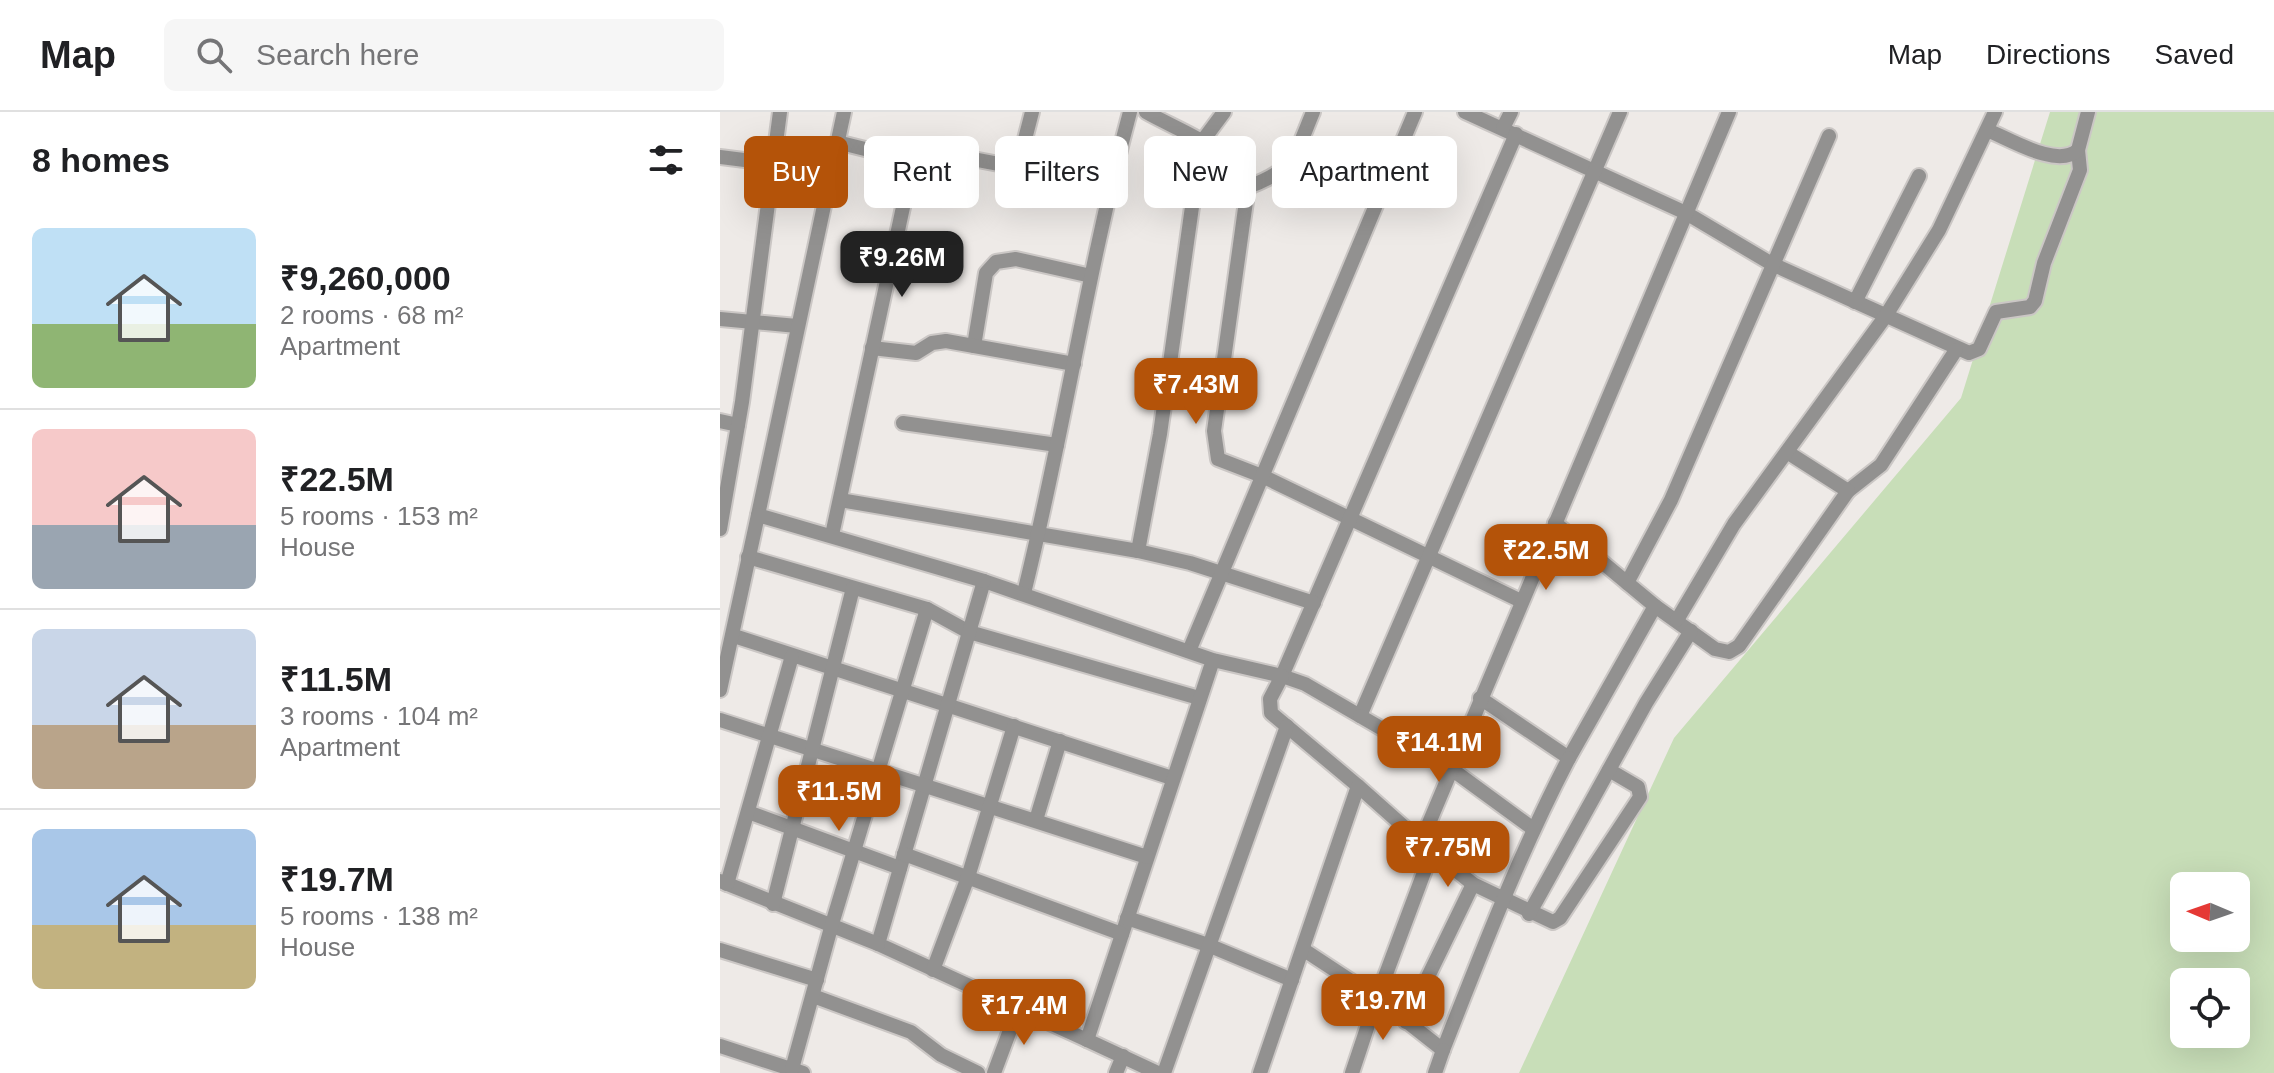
<!DOCTYPE html>
<html lang="en">
<head>
<meta charset="utf-8">
<style>
	:root { --surface:#fff; --page:#f6f6f6; --text:#202124; --muted:#757577; --line:#e0e0e0; --accent:#b45309 }
	body { margin:0; font-family:Helvetica,sans-serif; background:var(--page); color:var(--text); height:100vh; display:flex; flex-direction:column; font-size:30px; white-space:nowrap }
	* { box-sizing:border-box; margin:0 }
	p { font-size:26px; color:var(--muted) }
	.icon { flex:none; width:44px; height:44px; fill:none; stroke:currentColor; stroke-width:2; stroke-linecap:round; stroke-linejoin:round }
	.map { position:relative; flex:1; overflow:hidden }
	.drawer { display:flex; flex-direction:column; background:var(--surface); width:720px }
	.drawer>* { flex:none }
	.guide { position:absolute; left:24px; top:24px; width:760px; height:72px; display:flex; gap:16px }
	.needle { width:52px; rotate:272deg }
	.tools { position:absolute; left:1450px; top:760px; display:grid; gap:16px }
	.tools a { display:grid; place-items:center; width:80px; height:80px; border-radius:12px; background:var(--surface); box-shadow:0 8px 32px #0002; font-size:40px }
	.price { position:absolute; translate:-50% -68px; padding:0 18px; border-radius:16px; background:var(--accent); color:#fff; font-size:26px; line-height:52px; filter:drop-shadow(0 2px 4px #0008) }
	.price::after { content:''; position:absolute; left:50%; top:48px; width:24px; height:18px; margin-left:-12px; background:inherit; clip-path:polygon(0 0,100% 0,50% 100%) }
	.price.current { background:#222; color:#fff }
	ul { padding:0; list-style:none }
	li { display:flex; align-items:center; gap:24px; height:200px; padding:0 32px }
	li+li { border-top:2px solid var(--line) }
	li span { display:grid; place-items:center; flex:none; width:224px; height:160px; border-radius:12px; color:#555 }
	li>.icon { margin-inline-start:auto }
	span .icon { width:96px; height:96px; fill:#fffc; stroke-width:1 }
	li b { font-size:34px }
	h2 { display:flex; justify-content:space-between; align-items:center; height:96px; padding:0 32px; font-size:34px }
	.chip { padding:0 28px; border-radius:12px; background:var(--surface); box-shadow:0 8px 32px #0002; font-size:28px; line-height:72px }
	.chip.current { background:var(--accent); color:#fff }
	header { display:flex; align-items:center; gap:48px; box-sizing:border-box; height:112px; padding:0 40px; background:var(--surface); border-bottom:2px solid var(--line) }
	header strong { font-size:38px }
	nav { display:flex; gap:44px; margin-inline-start:auto; font-size:28px }
	.search { width:560px; height:72px; background:var(--page); display:flex; align-items:center; gap:20px; box-sizing:border-box; padding:0 28px; border-radius:12px; color:var(--muted); font-size:30px }
	main { display:flex; flex:1; min-height:0 }
	.map>svg:first-child { display:block }
</style>
</head>
<body>
<header>
<strong>Map</strong>
<div class="search"><svg class="icon" aria-label="search" viewBox="0 0 24 24"><circle cx="10" cy="10" r="6"/><path d="M15 15l6 6"/></svg>Search here</div>
<nav><a>Map</a><a>Directions</a><a>Saved</a></nav>
</header>
<main>
<section class="drawer">
<h2>8 homes<svg class="icon" aria-label="filters" viewBox="0 0 24 24"><path d="M4 7h16M4 17h16"/><circle cx="9" cy="7" r="2"/><circle cx="15" cy="17" r="2"/></svg></h2>
<ul>
<li><span style="background:linear-gradient(#bfe0f5 60%,#8fb573 0)"><svg class="icon" aria-label="home" viewBox="0 0 24 24"><path d="M3 11l9-7 9 7M6 9v11h12V9"/></svg></span><div><b>₹9,260,000</b><p>2 rooms · 68 m²</p><p>Apartment</p></div></li>
<li><span style="background:linear-gradient(#f6c9c9 60%,#9aa5b1 0)"><svg class="icon" aria-label="home" viewBox="0 0 24 24"><path d="M3 11l9-7 9 7M6 9v11h12V9"/></svg></span><div><b>₹22.5M</b><p>5 rooms · 153 m²</p><p>House</p></div></li>
<li><span style="background:linear-gradient(#c9d6e8 60%,#b9a48a 0)"><svg class="icon" aria-label="home" viewBox="0 0 24 24"><path d="M3 11l9-7 9 7M6 9v11h12V9"/></svg></span><div><b>₹11.5M</b><p>3 rooms · 104 m²</p><p>Apartment</p></div></li>
<li><span style="background:linear-gradient(#a9c7e8 60%,#c2b280 0)"><svg class="icon" aria-label="home" viewBox="0 0 24 24"><path d="M3 11l9-7 9 7M6 9v11h12V9"/></svg></span><div><b>₹19.7M</b><p>5 rooms · 138 m²</p><p>House</p></div></li>
</ul>
</section>
<div class="map">
<svg width="1554" height="961" viewBox="0 0 1554 961">
	<rect width="100%" height="100%" fill="#eeeae7"/>
	<path fill="#c8deb8" fill-rule="evenodd" d="M1330 0H1554V961H799L954 626 1241 286ZM1464 774H1516V826H1464ZM1464 870H1516V922H1464Z"/>
	<g fill="none" stroke-linecap="round" stroke-linejoin="round">
		<defs>
			<g id="minor">
				<path d="M426 0C459 19 516 38 528 75L494 319 498 347 542 364 801 489"/>
				<polyline points="745,0 966,101 1052,152 1249,241 1259,237 1276,200 1310,195 1315,189 1324,151 1360,58 1358,38"/>
				<polyline points="783,16 791,0"/>
				<path d="M1267 18C1290 27 1337 57 1358 38L1368 0"/>
				<polyline points="796,22 562,564 585,572 640,604 900,0"/>
				<polyline points="0,45 111,59"/>
				<polyline points="193,49 206,41 221,41 390,73"/>
				<polyline points="297,58 312,0"/>
				<path d="M528 75C576 57 574 45 593 0"/>
				<polyline points="1135,190 1199,64"/>
				<polyline points="0,207 77,214"/>
				<polyline points="254,234 266,161 276,150 296,147 371,164"/>
				<polyline points="152,236 196,241 212,231 226,229 354,252"/>
				<polyline points="0,309 18,313"/>
				<polyline points="183,311 337,333"/>
				<polyline points="1128,379 1161,353 1236,238"/>
				<polyline points="120,388 418,439 470,451 594,491"/>
				<polyline points="38,403 124,0"/>
				<polyline points="0,417 22,290 60,0"/>
				<polyline points="112,423 193,49 117,30"/>
				<polyline points="418,439 440,322 481,31 504,0"/>
				<polyline points="28,445 207,497 249,520 479,586"/>
				<polyline points="907,471 951,388 1109,24"/>
				<path d="M304 481C344 321 367 158 410 0"/>
				<polyline points="935,494 995,537 1009,540 1019,534 1128,379 1067,340"/>
				<polyline points="957,508 1014,412 1165,205 1219,118 1275,0"/>
				<polyline points="14,524 452,666"/>
				<polyline points="469,539 695,0"/>
				<polyline points="493,548 367,928 158,832 264,469 493,548 562,564 550,587 551,601 638,674"/>
				<polyline points="0,578 38,403 264,469"/>
				<polyline points="760,586 849,646 935,494 835,411"/>
				<polyline points="640,604 730,656 812,716"/>
				<polyline points="0,608 427,745"/>
				<polyline points="28,700 180,756"/>
				<polyline points="316,708 340,629"/>
				<polyline points="707,735 753,772 833,810 840,806 920,685 918,675 889,658"/>
				<path d="M712 739 657 886 723 938C762 839 800 740 849 646"/>
				<polyline points="184,742 402,822"/>
				<polyline points="0,769 158,832"/>
				<polyline points="7,772 72,544"/>
				<polyline points="53,792 133,476"/>
				<polyline points="809,802 926,591 971,519"/>
				<polyline points="407,806 488,833 572,868"/>
				<polyline points="0,838 97,868"/>
				<polyline points="584,838 657,886 632,961"/>
				<polyline points="213,858 248,765 294,614"/>
				<polyline points="93,884 191,920 221,943 258,961"/>
				<polyline points="686,910 753,772"/>
				<polyline points="367,928 438,961"/>
				<polyline points="0,934 83,961"/>
				<polyline points="72,957 112,812 207,497"/>
				<polyline points="274,961 298,897"/>
				<polyline points="396,961 403,944"/>
				<polyline points="444,961 567,614"/>
				<polyline points="540,961 638,674 701,730 1009,0"/>
				<polyline points="715,961 723,938"/>
			</g>
		</defs>
		<use href="#minor" stroke="#cbc7c5" stroke-width="18"/>
		<use href="#minor" stroke="#929190" stroke-width="14"/>
	</g>
</svg>
<div class="tools">
<a><svg class="needle" viewBox="-14 -14 28 28"><path d="M0-13l5 13h-10z" fill="#e53935"/><path d="M0 13l5-13h-10z" fill="#757577"/></svg></a>
<a><svg class="icon" aria-label="locate" viewBox="0 0 24 24"><circle cx="12" cy="12" r="6"/><path d="M12 2v4M12 18v4M2 12h4M18 12h4"/></svg></a>
</div>
<b class="price current" style="left:182px;top:187px">₹9.26M</b>
<b class="price" style="left:476px;top:314px">₹7.43M</b>
<b class="price" style="left:826px;top:480px">₹22.5M</b>
<b class="price" style="left:719px;top:672px">₹14.1M</b>
<b class="price" style="left:119px;top:721px">₹11.5M</b>
<b class="price" style="left:728px;top:777px">₹7.75M</b>
<b class="price" style="left:663px;top:930px">₹19.7M</b>
<b class="price" style="left:304px;top:935px">₹17.4M</b>
<div class="guide">
<a class="chip current">Buy</a>
<a class="chip">Rent</a>
<a class="chip">Filters</a>
<a class="chip">New</a>
<a class="chip">Apartment</a>
</div>
</div>
</main>
</body>
</html>
